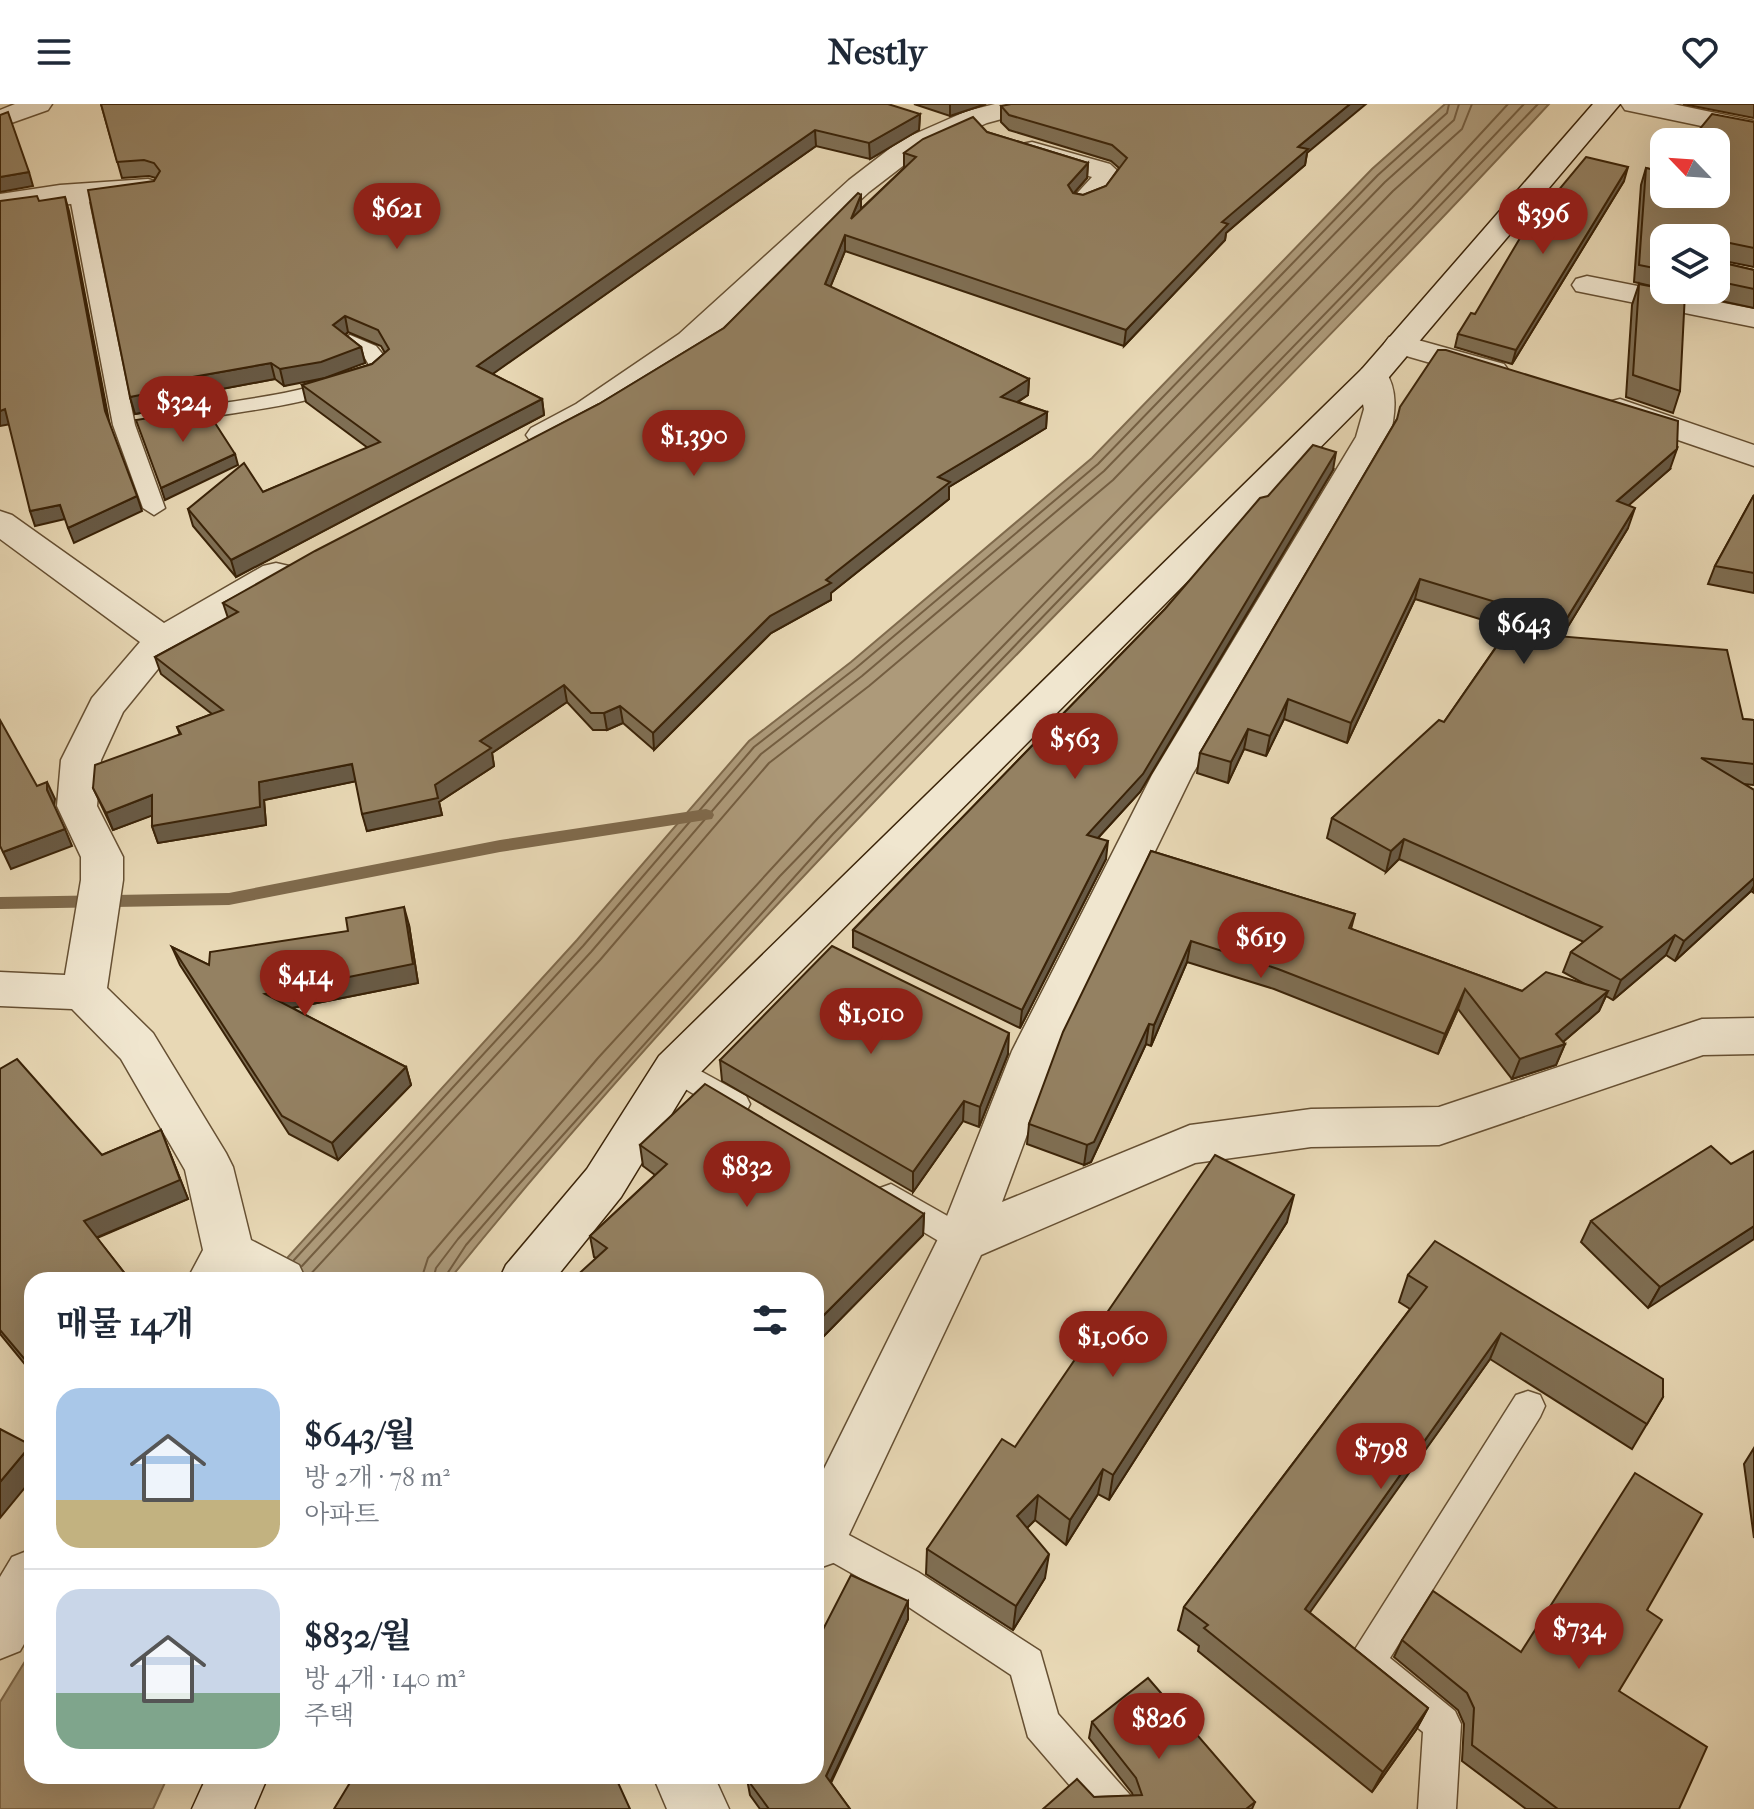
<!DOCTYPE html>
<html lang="ko">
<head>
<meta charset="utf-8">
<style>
	:root { --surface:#fff; --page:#f6f6f7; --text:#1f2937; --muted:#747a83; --line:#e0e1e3; --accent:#8f2418 }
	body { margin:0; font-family:"IM FELL French Canon","Noto Serif KR",serif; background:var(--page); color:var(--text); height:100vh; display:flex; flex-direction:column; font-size:30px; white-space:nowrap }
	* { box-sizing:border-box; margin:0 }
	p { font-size:26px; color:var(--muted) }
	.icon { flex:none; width:44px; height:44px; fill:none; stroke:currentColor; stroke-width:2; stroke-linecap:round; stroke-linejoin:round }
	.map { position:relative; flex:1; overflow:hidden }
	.side { position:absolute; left:24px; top:1168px; width:800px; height:512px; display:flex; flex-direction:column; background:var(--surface); border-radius:24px; box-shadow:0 8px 32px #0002 }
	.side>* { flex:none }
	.needle { width:52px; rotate:295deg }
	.fabs { position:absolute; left:1650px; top:24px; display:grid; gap:16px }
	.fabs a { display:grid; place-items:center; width:80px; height:80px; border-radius:16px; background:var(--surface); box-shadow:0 8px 32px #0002; font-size:40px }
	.price { position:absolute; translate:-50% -68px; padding:0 18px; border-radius:28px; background:var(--accent); color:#fff; font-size:26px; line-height:52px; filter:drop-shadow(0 2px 4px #0008) }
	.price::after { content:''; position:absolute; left:50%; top:48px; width:24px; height:18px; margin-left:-12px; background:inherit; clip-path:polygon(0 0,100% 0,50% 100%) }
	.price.current { background:#222; color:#fff }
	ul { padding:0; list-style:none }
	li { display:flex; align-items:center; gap:24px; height:200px; padding:0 32px }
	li+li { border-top:2px solid var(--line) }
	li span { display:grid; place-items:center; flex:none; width:224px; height:160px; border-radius:24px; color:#555 }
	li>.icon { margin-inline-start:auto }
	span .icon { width:96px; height:96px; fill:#fffc; stroke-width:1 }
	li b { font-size:34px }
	h2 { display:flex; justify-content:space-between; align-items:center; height:96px; padding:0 32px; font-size:34px }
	header { display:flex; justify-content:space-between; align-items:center; height:104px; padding:0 32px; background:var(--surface); font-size:36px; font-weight:700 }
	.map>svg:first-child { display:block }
</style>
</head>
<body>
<header><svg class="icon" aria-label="menu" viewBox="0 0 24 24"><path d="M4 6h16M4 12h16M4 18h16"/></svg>Nestly<svg class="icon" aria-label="heart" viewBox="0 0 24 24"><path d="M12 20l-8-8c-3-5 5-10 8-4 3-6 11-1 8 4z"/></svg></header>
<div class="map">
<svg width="1754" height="1705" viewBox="0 0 1754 1705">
	<rect width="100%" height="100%" fill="#e8d8b5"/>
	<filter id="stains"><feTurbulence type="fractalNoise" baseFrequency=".0025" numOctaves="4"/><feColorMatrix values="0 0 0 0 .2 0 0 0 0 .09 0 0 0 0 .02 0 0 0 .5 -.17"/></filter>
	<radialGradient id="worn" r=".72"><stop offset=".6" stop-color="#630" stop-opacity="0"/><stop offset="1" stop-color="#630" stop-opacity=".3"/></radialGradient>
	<g fill="#ad9a7a" stroke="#7f6a4c" stroke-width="2">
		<path d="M1445 0H1549C1185 394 786 758 449 1176H267L577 836 749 637 851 558 1092 354 1372 65Z"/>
		<polygon points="32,1546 32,1672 168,1672 153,1705 0,1705 0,1598"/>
	</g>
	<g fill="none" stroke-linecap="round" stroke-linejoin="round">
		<g stroke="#745e41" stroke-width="2">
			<polyline points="294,1156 583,842 754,643 856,564 1098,360 1378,71 1447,9 1449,0"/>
			<polyline points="302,1162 591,848 761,650 862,572 1104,367 1385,78 1454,16 1459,0"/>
			<polyline points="307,1174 600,856 769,659 869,582 1113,376 1393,87 1462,25 1472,0"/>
			<polyline points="421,1176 428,1154 598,954 818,714 1412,104 1508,0"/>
			<polyline points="433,1176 436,1164 458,1135 780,772 1352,182 1524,0"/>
			<polyline points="443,1176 466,1141 511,1089 833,730 1538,0"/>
		</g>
		<polygon fill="#7f6a4c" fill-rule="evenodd" points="706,705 712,707 714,711 712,715 500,748 229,801 0,805 0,793 229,789 500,736"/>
		<defs>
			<g id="lane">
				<polygon points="78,83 87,88 135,321 165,404 154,411 143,404 113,321 69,88"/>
				<path d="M350 231 376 242 389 258 387 267C321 302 241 307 168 319L157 313 168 307C234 296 309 292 369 261L365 254 340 237Z"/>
				<polygon points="675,953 746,992 750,1000 746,1008 735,1012 724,1008 665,973 660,965 665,957"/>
				<polygon points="891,1080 974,1127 979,1136 974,1145 963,1149 952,1145 880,1102 875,1093 880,1084"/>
				<polygon points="1528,1287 1540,1291 1545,1302 1540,1313 1390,1554 1455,1607 1461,1620 1456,1705 1418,1705 1423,1628 1353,1571 1347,1558 1516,1291"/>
				<polygon points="819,1415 918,1468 1040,1547 1058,1610 1130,1691 1135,1705 1090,1705 1028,1633 1011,1571 892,1492 816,1449 816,1416"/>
			</g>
			<g id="street">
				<polygon points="15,0 52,0 48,6 0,23 0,6"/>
				<polygon points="995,0 1039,0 1035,6 987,19 921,48 869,88 701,244 600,314 555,338 543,341 531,338 526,331 531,324 576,300 679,230 849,76 901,36 967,7"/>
				<polygon points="1621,0 1673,0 1754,17 1754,33 1625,6"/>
				<polygon points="1032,38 1110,60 1123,72 1094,103 1074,103 1070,97 1092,73 1022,52 1018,46 1022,40"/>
				<polygon points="148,75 158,78 162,84 158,90 0,108 0,90 60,81"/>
				<polygon points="1587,172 1754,205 1754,223 1576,187 1572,181 1576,175"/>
				<polygon points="1400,231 1504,260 1509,267 1504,274 1493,277 1389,247 1384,240 1389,233"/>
				<path d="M1373 262 1384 265C1399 286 1395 310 1390 333L1192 671 1058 947 1002 1098 1190 1021 1311 1005 1439 1003 1702 915 1754 914V950L1703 951 1439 1041 1311 1043 1195 1059 981 1151 836 1458 816 1465V1381L938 1135 1012 947 1152 671 1356 333 1364 305 1357 272 1362 265Z"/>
				<polygon points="1620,295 1754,341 1754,362 1608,312 1604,305 1608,298"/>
				<polygon points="0,407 12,411 164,519 263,462 276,459 289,462 294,470 289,478 175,544 123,608 101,656 97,702 123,753 123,776 107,884 153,929 226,1049 233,1063 251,1136 299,1161 306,1176 187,1176 203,1146 185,1066 121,955 72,905 0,902 0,868 65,871 81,776 81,753 57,702 61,656 92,594 140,538 0,435"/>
				<polygon points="32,1445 32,1526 20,1547 0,1555 0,1473 12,1453"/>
				<polygon points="653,1672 714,1672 729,1705 667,1705"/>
			</g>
			<g id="secondary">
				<polygon points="1593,0 1620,0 1384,279 691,978 621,1093 554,1176 499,1176 506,1161 587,1065 659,952 1362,265"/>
				<polygon points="207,1672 268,1672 254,1705 192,1705"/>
			</g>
		</defs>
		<use href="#lane" stroke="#665033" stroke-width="3"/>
		<use href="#street" stroke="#665033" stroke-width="3"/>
		<use href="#secondary" stroke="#3a2308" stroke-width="3"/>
		<use href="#lane" fill="#f0e6cf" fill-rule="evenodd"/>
		<use href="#street" fill="#f0e6cf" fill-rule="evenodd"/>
		<use href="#secondary" fill="#f0e6cf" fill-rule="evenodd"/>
	</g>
	<g fill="#7f6f54" stroke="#3a2308" stroke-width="2">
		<polygon points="101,0 920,10 919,26 870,55 816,42 492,270 542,295 544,311 236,473 193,422 188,405 263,388 368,344 306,298 302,281 372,260 385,249 381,242 348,228 346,231 361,243 365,259 284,282 275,275 195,290 197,298 135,310 130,293 154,77 156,74 149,72 122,74"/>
		<polygon points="914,0 986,0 950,12"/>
		<polygon points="1683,0 1754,0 1754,14"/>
		<polygon points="1001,2 1307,49 1305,61 1226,129 1225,136 1124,242 845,147 830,183 1029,275 1028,291 1018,298 1047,308 1046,324 949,383 949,395 831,489 831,496 771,529 654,646 623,619 607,626 593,626 567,598 492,649 494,662 439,698 442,711 367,727 356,677 264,696 266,721 158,739 152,722 152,711 113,726 93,684 180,631 177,623 212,610 161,570 155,553 228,514 223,499 599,300 724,224 861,91 861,105 904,64 904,49 987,28 1088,59 1087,74 1074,89 1083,91 1106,82 1119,64 1111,57 1009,26 1001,18"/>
		<polygon points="1754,18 1754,163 1719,156 1719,158 1754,166 1754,204 1670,186 1716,186 1716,134 1664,134 1664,185 1634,178 1641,81 1646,64 1663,69"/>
		<polygon points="1624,77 1512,260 1455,243 1458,230 1475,210"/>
		<polygon points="1639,180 1680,287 1673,309 1626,293 1632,201"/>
		<polygon points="1397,315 1670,365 1628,401 1628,424 1562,532 1743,615 1754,616 1754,681 1743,680 1754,686 1754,789 1751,787 1675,857 1666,851 1613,896 1606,892 1599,907 1563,938 1565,940 1556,961 1512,975 1458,905 1438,950 1274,885 1187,858 1151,942 1146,940 1091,1058 1084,1061 1027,1040 1029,1020 1151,747 1355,810 1351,825 1522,887 1585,880 1563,868 1571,848 1584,838 1399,755 1386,768 1327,734 1332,714 1444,618 1509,524 1415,495 1347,639 1284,615 1266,652 1244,645 1228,679 1197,669 1200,649"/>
		<polygon points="1333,366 1140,688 1098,734 1106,755 1020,924 853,843 853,826 1165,505 1268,392"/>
		<polygon points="1754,391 1754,489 1708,480 1715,462"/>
		<polygon points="409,821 418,879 292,904 406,963 411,981 338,1056 289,1030 180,861 172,843 209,861"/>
		<polygon points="1008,950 979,1023 963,1017 913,1088 722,977 720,956"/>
		<polygon points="0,965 102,1051 161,1026 188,1095 97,1134 126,1171 129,1176 32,1176 32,1269 0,1230"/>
		<polygon points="640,1041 924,1110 923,1131 816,1240 816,1176 596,1154 594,1153 590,1132 655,1071 643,1062"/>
		<polygon points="1731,1060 1648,1204 1581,1138 1591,1117"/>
		<polygon points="1287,1118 1109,1396 1098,1390 1066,1441 1035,1416 1027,1424 1045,1474 1013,1526 926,1470 927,1445 1015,1343"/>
		<polygon points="1408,1171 1663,1293 1632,1345 1490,1255 1309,1508 1428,1604 1416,1626 1372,1688 1198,1547 1199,1542 1178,1526 1184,1503 1410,1205 1399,1198"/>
		<polygon points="1754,1344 1754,1434 1744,1360"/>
		<polygon points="908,1497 908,1515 831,1679 850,1705 760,1705 750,1691 747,1675"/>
		<polygon points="1647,1506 1619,1587 1679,1705 1526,1705 1462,1657 1464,1620 1458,1606 1394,1553 1402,1536 1521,1548"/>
		<polygon points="1092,1618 1255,1698 1252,1705 1043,1705 1094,1693 1133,1692 1132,1689 1089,1634"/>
	</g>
	<g fill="#685a45" stroke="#3a2308" stroke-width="2">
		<polygon points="950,0 986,0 950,12"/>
		<polygon points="1350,0 1366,0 1307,49 1305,61 1226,129 1225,136 1124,242 1126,226 1222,118 1298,43"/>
		<polygon points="920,10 919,26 870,55 869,39"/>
		<polygon points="815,26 816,42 480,279 477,262"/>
		<polygon points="1088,59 1087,74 1067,97 1068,81"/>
		<polygon points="1628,63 1624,77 1512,260 1516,246"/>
		<polygon points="29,68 33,82 0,88 0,73"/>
		<polygon points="861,91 861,107 851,115"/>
		<polygon points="65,93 69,107 110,322 105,307"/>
		<polygon points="845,131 845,147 825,196 825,180"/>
		<polygon points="345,212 348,228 337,238 333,221"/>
		<polygon points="361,243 365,259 325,274 284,282 280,265"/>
		<polygon points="271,259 275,275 195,290 197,298 135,310 130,293 187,274"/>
		<polygon points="1029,275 1028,291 1000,309 1001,293"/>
		<polygon points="542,295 544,311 236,473 231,456"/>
		<polygon points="5,305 11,320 0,322 0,307"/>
		<polygon points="1047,308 1046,324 949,383 949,395 831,489 831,496 771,529 654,646 653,629 770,512 826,476 938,373"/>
		<polygon points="1677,345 1670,365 1611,417 1617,397"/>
		<polygon points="1336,348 1333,366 1140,688 1085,748 1087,731"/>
		<polygon points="235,350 238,361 165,396 161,384"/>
		<polygon points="137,392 142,407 74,439 68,424"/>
		<polygon points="60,401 65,415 35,422 30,407"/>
		<polygon points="1635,404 1628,424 1550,552 1556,532"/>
		<polygon points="1420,475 1415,495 1347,639 1351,619"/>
		<polygon points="564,581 567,598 492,649 494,662 439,698 442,711 367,727 362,710 480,637"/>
		<polygon points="1288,595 1284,615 1266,652 1270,632"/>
		<polygon points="620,602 623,619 607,626 604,609"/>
		<polygon points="1248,625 1244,645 1228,679 1231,658"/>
		<polygon points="352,660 357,677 264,696 266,721 158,739 152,722 259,678"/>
		<polygon points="47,678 55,695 54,703 47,686"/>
		<polygon points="152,691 159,709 113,726 106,709"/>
		<polygon points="65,725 72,742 11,765 3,748"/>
		<polygon points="1404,735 1399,755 1386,768 1391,747"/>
		<polygon points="1108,737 1106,755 1020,924 1022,906"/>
		<polygon points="1754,774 1754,782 1751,787 1675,857 1684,837"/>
		<polygon points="404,803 409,821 418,879 271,908 265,890"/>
		<polygon points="1675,831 1666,851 1613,896 1621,876"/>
		<polygon points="1191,837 1187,858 1151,942 1154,921"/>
		<polygon points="1465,885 1458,905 1438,950 1445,930"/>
		<polygon points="1608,887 1599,907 1557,943 1565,940 1556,961 1512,975 1520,955 1556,930"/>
		<polygon points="1149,920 1146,940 1091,1058 1084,1061 1087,1041"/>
		<polygon points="1009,929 1008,950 979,1023 980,1003"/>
		<polygon points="406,963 411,981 338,1056 332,1039"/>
		<polygon points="964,997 963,1017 913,1088 913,1068"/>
		<polygon points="161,1026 188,1095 93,1135 84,1117"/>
		<polygon points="1294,1091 1287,1118 1109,1396 1113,1371"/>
		<polygon points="924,1110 923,1131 816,1240 816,1219"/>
		<polygon points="1754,1122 1754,1135 1648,1204 1660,1183"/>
		<polygon points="1501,1229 1490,1255 1296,1528 1305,1505"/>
		<polygon points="31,1341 32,1375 0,1414 0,1378"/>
		<polygon points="1103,1365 1098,1390 1066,1441 1070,1416"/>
		<polygon points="1038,1391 1035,1416 1014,1437 1017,1412"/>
		<polygon points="1049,1450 1045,1474 1013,1526 1016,1502"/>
		<polygon points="908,1497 908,1515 826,1687 826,1672"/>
		<polygon points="1428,1604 1416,1626 1372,1688 1383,1668"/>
	</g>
	<g fill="#948162" stroke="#3a2308" stroke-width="2">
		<polygon points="101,0 888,0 920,10 869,39 815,26 477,262 542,295 231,456 188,405 244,359 263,388 380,338 302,281 372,260 389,245 378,226 345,212 333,221 361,243 321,258 280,265 271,259 187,274 192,281 130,293 88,86 154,77 160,67 154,59 144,56 117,58"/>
		<polygon points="1011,0 1350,0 1298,43 1308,45 1222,118 1228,120 1126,226 845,131 825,180 1029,275 1001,293 1047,308 938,373 950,378 826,476 831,479 770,512 653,629 620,602 604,609 591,609 564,581 480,637 491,644 435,681 438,694 362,710 352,660 259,678 260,703 152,722 152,691 106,709 93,684 95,661 181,630 177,623 223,606 155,553 238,508 223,499 315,447 599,300 724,224 858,89 861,91 851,115 916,53 904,49 923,35 973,13 987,28 1088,59 1068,81 1073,89 1083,91 1106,82 1127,54 1112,41 1009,11 1001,2"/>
		<polygon points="8,8 29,68 0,73 0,11"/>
		<polygon points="1712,10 1754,18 1754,144 1720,137 1719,158 1754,166 1754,185 1716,177 1716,134 1664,134 1664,166 1639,161 1646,64 1664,68 1664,90 1716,90 1716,38 1689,38"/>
		<polygon points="1586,53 1628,63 1516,246 1458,230 1471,209 1475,210 1523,129"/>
		<polygon points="37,92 39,97 65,93 105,307 137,392 68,424 60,401 30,407 5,305 0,307 0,97"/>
		<polygon points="1639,180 1685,189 1680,287 1633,271"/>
		<polygon points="1438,246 1446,246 1678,317 1677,345 1617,397 1635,404 1556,532 1727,546 1743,615 1754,616 1754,660 1701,654 1754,686 1754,774 1684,837 1675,831 1621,876 1571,848 1602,823 1404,735 1391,747 1332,714 1439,616 1444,618 1522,506 1420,475 1351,619 1288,595 1270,632 1248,625 1231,658 1200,649 1397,315 1400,303"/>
		<polygon points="206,305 235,350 161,384 136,316"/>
		<polygon points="1313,341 1336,348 1143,670 1087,731 1108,737 1022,906 853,826 1165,505 1260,394 1268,392"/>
		<polygon points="1754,391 1754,469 1715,462"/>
		<polygon points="0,616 37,682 47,678 47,686 65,725 3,748 0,742"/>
		<polygon points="1151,747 1355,810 1349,824 1522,887 1546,868 1608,887 1556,930 1565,940 1520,955 1465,885 1445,930 1278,865 1191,837 1154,921 1149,920 1094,1038 1087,1041 1029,1020 1063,928"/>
		<polygon points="404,803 413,860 265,890 406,963 332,1039 282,1012 172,843 209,861 210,848 348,827 346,814"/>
		<polygon points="832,842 1009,929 980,1003 964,997 913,1068 720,956"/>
		<polygon points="17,955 102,1051 161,1026 180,1076 84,1117 126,1171 121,1176 32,1176 32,1264 0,1226 0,965"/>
		<polygon points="705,980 924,1110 816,1219 816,1176 572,1176 607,1144 590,1132 667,1060 640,1041"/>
		<polygon points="1711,1042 1731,1060 1754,1047 1754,1122 1660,1183 1591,1117"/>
		<polygon points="1215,1051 1294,1091 1113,1371 1103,1365 1070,1416 1038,1391 1017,1412 1049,1450 1016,1502 927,1445 1002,1335 1015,1343"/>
		<polygon points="1435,1137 1663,1275 1663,1293 1647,1320 1501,1229 1305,1505 1428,1604 1383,1668 1204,1524 1208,1521 1184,1503 1427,1183 1408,1171"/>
		<polygon points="0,1325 31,1341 0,1378"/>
		<polygon points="1635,1369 1702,1410 1647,1506 1662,1516 1619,1587 1707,1643 1679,1705 1558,1705 1472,1641 1474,1604 1467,1589 1402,1536 1433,1487 1521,1548"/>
		<polygon points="851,1471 908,1497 826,1672 850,1705 769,1705 747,1675 749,1672 816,1672 816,1539"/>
		<polygon points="1148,1574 1255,1698 1246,1705 1043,1705 1077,1675 1094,1693 1142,1691 1136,1674 1092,1618"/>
		<polygon points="354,1672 615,1672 630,1705 334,1705"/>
	</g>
	<rect width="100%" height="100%" filter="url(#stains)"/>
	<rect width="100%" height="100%" fill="url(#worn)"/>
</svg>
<div class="fabs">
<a><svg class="needle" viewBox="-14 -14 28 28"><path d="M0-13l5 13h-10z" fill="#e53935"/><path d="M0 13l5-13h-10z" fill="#747a83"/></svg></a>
<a><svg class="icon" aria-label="layers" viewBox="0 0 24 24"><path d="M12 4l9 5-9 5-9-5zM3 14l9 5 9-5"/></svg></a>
</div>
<b class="price" style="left:397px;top:147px">$621</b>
<b class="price" style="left:1543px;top:152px">$396</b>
<b class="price" style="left:183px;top:340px">$324</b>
<b class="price" style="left:694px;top:374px">$1,390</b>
<b class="price current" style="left:1524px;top:562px">$643</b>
<b class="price" style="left:1075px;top:677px">$563</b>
<b class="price" style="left:1261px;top:876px">$619</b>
<b class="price" style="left:305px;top:914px">$414</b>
<b class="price" style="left:871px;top:952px">$1,010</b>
<b class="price" style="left:747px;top:1105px">$832</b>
<b class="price" style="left:1113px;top:1275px">$1,060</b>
<b class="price" style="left:1381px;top:1387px">$798</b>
<b class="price" style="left:1579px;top:1567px">$734</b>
<b class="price" style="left:1159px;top:1657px">$826</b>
<section class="side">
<h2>매물 14개<svg class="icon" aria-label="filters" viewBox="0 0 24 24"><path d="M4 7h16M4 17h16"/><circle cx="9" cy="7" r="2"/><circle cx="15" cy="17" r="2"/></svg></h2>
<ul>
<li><span style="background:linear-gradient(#a9c7e8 70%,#c2b280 0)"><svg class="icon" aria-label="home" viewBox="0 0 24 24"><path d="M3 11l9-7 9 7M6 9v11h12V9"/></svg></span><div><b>$643/월</b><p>방 2개 · 78 m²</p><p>아파트</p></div></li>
<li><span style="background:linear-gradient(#c9d6e8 65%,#7fa58c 0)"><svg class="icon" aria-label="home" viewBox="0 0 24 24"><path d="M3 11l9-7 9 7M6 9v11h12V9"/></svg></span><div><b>$832/월</b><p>방 4개 · 140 m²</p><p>주택</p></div></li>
</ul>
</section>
</div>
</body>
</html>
